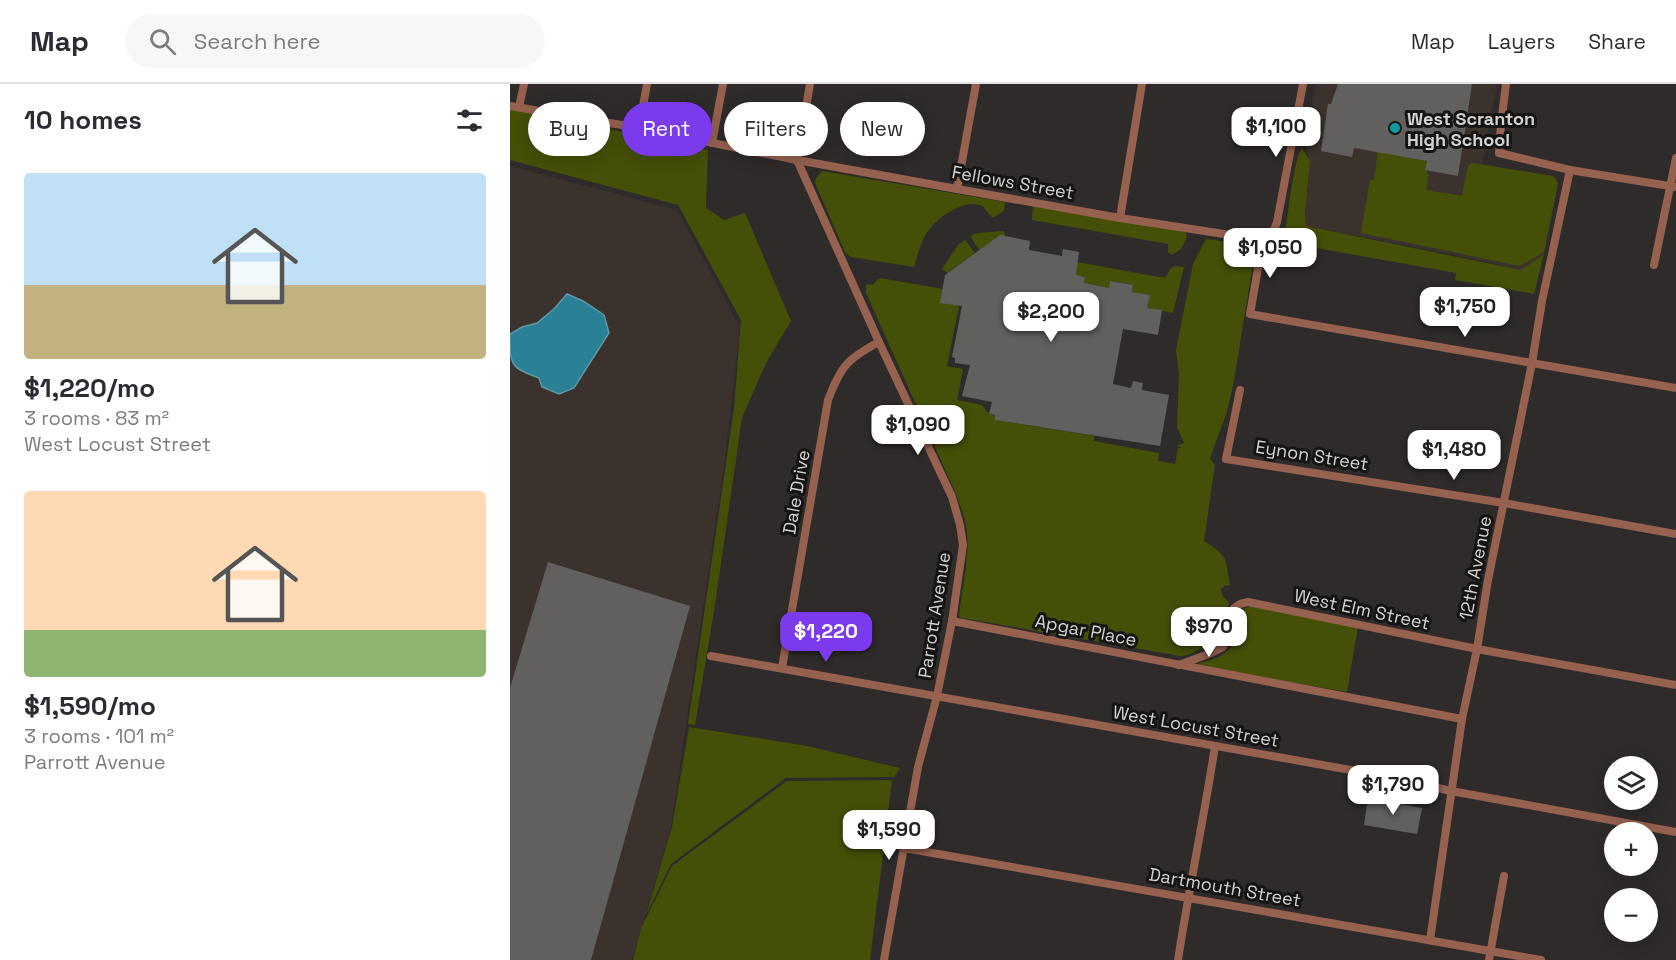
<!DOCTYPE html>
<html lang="en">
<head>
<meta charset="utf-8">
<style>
	:root { --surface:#fff; --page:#f7f7f7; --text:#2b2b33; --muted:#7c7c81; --line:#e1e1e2; --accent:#7c3aed }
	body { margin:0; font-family:"Space Grotesk",sans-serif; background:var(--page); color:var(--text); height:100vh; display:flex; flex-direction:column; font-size:22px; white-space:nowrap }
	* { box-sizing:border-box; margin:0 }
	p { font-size:20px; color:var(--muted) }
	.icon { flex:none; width:33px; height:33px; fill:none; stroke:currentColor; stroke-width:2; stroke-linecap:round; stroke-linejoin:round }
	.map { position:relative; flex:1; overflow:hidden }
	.panel { display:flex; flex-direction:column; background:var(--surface); width:510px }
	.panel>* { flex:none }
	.top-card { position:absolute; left:18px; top:18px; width:570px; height:54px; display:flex; gap:12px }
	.fabs { position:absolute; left:1094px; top:672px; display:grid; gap:12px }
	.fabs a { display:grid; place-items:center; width:54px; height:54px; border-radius:50%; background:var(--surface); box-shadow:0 3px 15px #0003; font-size:30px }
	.price { position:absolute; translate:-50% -51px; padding:0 14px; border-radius:12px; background:#fff; color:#222; font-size:20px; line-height:39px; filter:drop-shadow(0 2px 3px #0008) }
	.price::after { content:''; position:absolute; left:50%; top:36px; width:18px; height:14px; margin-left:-9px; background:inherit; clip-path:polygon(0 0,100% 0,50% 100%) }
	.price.current { background:var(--accent); color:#fff }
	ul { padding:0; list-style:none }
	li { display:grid; align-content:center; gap:12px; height:318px; padding:0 24px }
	li span { display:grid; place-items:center; height:186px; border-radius:6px; color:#555 }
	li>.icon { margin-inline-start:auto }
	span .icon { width:108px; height:108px; fill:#fffc; stroke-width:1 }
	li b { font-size:26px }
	h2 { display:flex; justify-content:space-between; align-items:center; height:72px; padding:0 24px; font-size:26px }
	.tag { padding:0 21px; border-radius:27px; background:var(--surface); box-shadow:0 3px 15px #0003; font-size:21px; line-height:54px }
	.tag.current { background:var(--accent); color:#fff }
	header { display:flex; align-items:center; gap:36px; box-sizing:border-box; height:84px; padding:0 30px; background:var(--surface); border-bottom:2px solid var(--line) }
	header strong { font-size:28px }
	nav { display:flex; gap:33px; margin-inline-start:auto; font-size:21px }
	.search { width:420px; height:54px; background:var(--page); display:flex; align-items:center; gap:15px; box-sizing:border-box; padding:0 21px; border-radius:33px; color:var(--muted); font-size:22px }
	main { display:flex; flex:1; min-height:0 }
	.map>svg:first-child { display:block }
</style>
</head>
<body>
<header>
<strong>Map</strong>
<div class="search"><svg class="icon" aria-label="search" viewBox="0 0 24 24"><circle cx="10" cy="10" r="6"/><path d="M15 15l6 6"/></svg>Search here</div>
<nav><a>Map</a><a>Layers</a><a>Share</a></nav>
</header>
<main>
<section class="panel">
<h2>10 homes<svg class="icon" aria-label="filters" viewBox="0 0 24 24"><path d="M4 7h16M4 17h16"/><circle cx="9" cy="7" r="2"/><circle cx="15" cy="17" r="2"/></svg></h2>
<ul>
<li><span style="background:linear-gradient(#bfe0f5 60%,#c2b280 0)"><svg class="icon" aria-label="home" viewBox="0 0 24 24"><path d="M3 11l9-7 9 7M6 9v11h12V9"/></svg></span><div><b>$1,220/mo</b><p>3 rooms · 83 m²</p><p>West Locust Street</p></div></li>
<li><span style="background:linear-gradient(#ffd9b3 75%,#8fb573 0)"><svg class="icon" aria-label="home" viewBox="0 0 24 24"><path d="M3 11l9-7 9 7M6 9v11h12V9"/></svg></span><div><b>$1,590/mo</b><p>3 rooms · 101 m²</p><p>Parrott Avenue</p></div></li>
</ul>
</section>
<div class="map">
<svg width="1166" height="876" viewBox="0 0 1166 876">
	<rect width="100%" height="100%" fill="#2e2b2a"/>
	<g fill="#3b322e">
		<polygon points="806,0 987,0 972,80 1043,92 1046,94 1048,99 1035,169 1011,186 945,171 796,142 795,128 800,77 795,62"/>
		<polygon points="0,82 167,126 230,244 215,374 161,743 122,876 0,876"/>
	</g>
	<g fill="#445007">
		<polygon points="0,24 198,66 196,124 214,136 235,129 281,237 256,279 232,334 205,521 185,641 178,640 224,324 231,236 168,121 0,76"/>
		<path d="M792 64 800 77 795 128 796 142 1011 186 1034 170 1024 210 945 196 946 189 778 159 774 154C778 135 783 76 792 64Z"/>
		<polygon points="868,68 917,77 915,86 917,86 917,90 919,90 916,106 952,112 958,82 962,79 1043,92 1048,99 1034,168 1010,182 851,149 860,96 864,96"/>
		<path d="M312 87 495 118 494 127 483 134C478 130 475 123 470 121 452 115 423 136 415 152 410 161 407 173 404 183L341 173 335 168 305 99 306 94Z"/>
		<polygon points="523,120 675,145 677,153 671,165 662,171 658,168 658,160 522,136"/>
		<polygon points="494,147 495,152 469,166 460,152 467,149"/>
		<path d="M697 155 746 162 723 302 716 331 700 374 705 381 694 457C719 473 715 473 720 501L714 502 711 505C712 512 714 514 719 518 713 546 717 554 688 566 682 569 677 572 670 572L452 534 449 532C452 505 461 467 456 441 454 430 449 420 446 410L356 209V201L358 200 363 201 367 196 370 194 433 205 449 222 437 282 453 285 447 316 472 321 479 330 485 332V336L584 352V357L649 369 648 377 665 380 668 364H673L666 362 674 359 667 343 669 290 666 266 683 180 692 162Z"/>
		<polygon points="455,156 465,169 437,189 432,185 448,161"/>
		<polygon points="567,178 649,193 656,193 660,185 665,182 674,183 663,229 637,224 639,211 622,208 623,201 601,197 599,204 574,199 575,193 566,191"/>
		<path d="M742 522 848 543 837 608 684 581C706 574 721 573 728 548 730 540 730 532 733 525Z"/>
		<polygon points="179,643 297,662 390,684 384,693 276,694 161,780 136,831 162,743"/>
		<polygon points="382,696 360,876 123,876 132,842 162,782 277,697"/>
	</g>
	<path fill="#2a8195" stroke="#5d99a7" stroke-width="1.5" d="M57 210 73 217 94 231 99 249 64 304 49 310 32 303 29 294C0 283 0 282 0 250L12 243 27 239 44 225Z"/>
	<g fill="#62605e">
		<polygon points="828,0 962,0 948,92 915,86 917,77 844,64 842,73 811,67 818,20 821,20"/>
		<polygon points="490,151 520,157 519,166 552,172 553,165 569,168 566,191 575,193 574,199 599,204 600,197 623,201 622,208 640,211 637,224 652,226 648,251 613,245 603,300 621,304 623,297 633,299 632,306 659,311 650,362 485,336 485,331 479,330 482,318 452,312 460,281 445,279 445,274 442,273 452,222 430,219 435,191"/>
		<polygon points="38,478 180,522 81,876 0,876 0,604"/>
		<polygon points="858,714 912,724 907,750 854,741"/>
	</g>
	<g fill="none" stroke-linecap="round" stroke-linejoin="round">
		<g stroke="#96614f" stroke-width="8">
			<polyline points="300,0 287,76 369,258 442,413 450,441 453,461 442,537 427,612 408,683 374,876"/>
			<polyline points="793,0 767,138 763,148 753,156 740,230 1166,304"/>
			<polyline points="996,0 991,40 989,69 1060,86 1166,103"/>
			<polyline points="0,22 129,44 287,76 447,105 610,134 753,156"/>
			<polyline points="9,23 14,0"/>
			<polyline points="129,44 137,0"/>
			<polyline points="202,59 213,0"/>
			<polyline points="447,105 466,0"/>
			<polyline points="610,134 632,0"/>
			<polyline points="1144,181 1166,74"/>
			<polyline points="730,306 716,375 994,419 1166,450"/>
			<polyline points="442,537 952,635"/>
			<polyline points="201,572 880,693 941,707 1166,748"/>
			<polyline points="669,581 701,569 713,563 724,524 730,520 738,518 967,565 1166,601"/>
			<path d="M272 584 318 316C331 282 337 275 369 258"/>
			<polyline points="394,764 1031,876"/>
			<polyline points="920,856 952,635 967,565 978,496 1022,279 1032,217 1060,86"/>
			<path d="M668 876C679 804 694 734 705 662"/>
			<polyline points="979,876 994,792"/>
		</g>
	</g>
	<circle fill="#0f9aa8" stroke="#151413" stroke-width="2" cx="885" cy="44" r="6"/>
	<g text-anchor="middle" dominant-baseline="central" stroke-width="6" stroke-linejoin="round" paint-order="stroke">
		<g font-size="18" font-weight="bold" fill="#d4d2d1" stroke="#151413" text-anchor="start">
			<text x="897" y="34">West Scranton<tspan x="897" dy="21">High School</tspan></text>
		</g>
		<g font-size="18" fill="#d4d2d1" stroke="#151413">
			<text transform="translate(503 98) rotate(10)">Fellows Street</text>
			<text transform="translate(802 371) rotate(9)">Eynon Street</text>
			<text transform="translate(286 408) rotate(-80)">Dale Drive</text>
			<text transform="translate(965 484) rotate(-79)">12th Avenue</text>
			<text transform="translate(852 525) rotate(12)">West Elm Street</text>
			<text transform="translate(424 531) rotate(-81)">Parrott Avenue</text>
			<text transform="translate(576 546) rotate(11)">Apgar Place</text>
			<text transform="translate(686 642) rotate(10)">West Locust Street</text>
			<text transform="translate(715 803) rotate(10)">Dartmouth Street</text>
		</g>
	</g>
</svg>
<div class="fabs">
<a><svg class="icon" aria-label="layers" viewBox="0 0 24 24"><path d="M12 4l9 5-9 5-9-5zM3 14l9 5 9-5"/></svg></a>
<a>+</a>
<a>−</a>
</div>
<b class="price" style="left:766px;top:74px">$1,100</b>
<b class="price" style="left:760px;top:195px">$1,050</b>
<b class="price" style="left:955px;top:254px">$1,750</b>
<b class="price" style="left:541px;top:259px">$2,200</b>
<b class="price" style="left:408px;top:372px">$1,090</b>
<b class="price" style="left:944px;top:397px">$1,480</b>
<b class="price" style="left:699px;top:574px">$970</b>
<b class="price current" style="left:316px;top:579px">$1,220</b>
<b class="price" style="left:883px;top:732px">$1,790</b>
<b class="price" style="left:379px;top:777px">$1,590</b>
<div class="top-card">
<a class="tag">Buy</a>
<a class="tag current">Rent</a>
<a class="tag">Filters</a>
<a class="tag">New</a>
</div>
</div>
</main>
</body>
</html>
